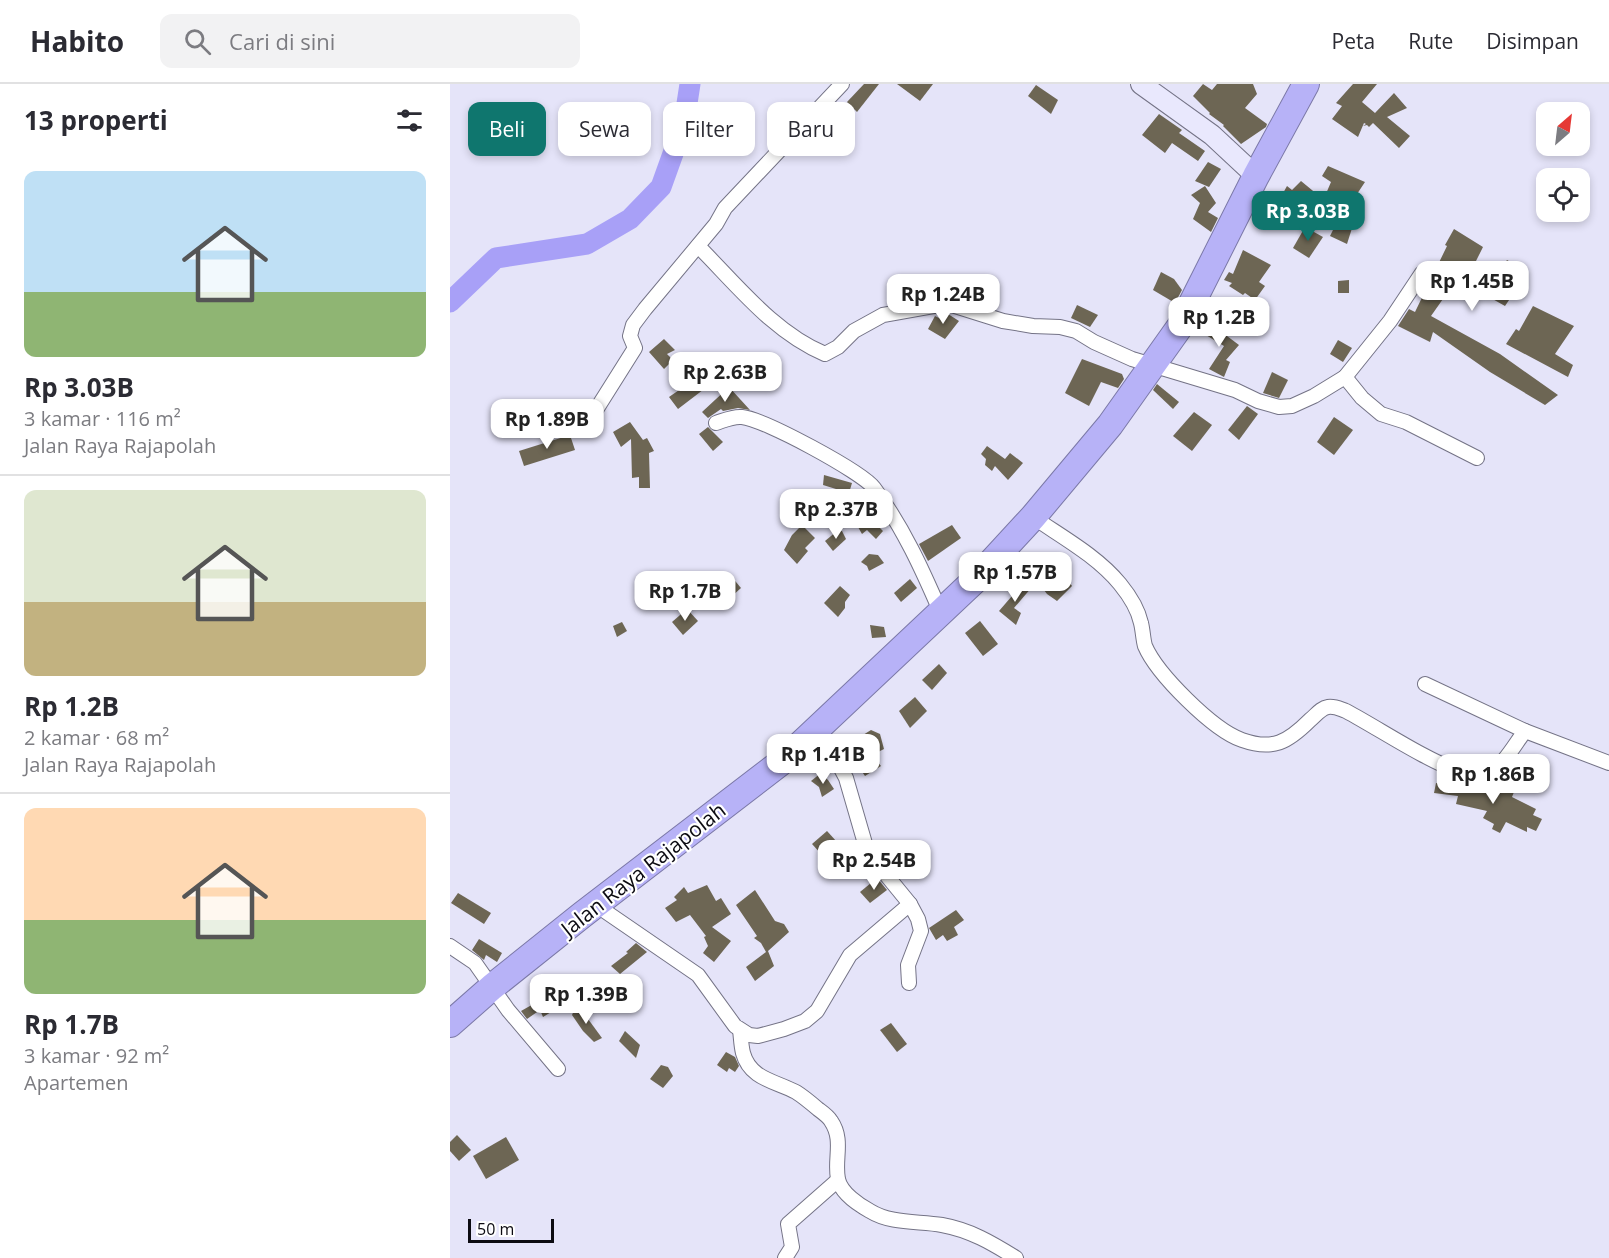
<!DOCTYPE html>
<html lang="id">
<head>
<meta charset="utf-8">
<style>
	:root { --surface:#fff; --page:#f2f2f3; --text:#2b2b33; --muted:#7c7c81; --line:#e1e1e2; --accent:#0f766e }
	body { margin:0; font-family:"Open Sans",sans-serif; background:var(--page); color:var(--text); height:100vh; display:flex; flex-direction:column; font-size:22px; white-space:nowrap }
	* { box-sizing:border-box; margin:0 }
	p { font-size:20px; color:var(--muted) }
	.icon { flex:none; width:33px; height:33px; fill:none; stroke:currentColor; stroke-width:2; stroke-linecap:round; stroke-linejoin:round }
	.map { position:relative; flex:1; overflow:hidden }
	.sheet { display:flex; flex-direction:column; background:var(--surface); width:450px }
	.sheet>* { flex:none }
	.banner { position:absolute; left:18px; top:18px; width:570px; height:54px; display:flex; gap:12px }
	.needle { width:39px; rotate:28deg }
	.fabs { position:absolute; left:1086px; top:18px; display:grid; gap:12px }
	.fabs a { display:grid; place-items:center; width:54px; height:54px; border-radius:12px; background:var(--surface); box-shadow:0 3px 9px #0003; font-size:30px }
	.scale { position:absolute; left:18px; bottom:15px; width:86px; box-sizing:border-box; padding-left:6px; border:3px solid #0c0b12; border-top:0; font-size:16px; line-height:21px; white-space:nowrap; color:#0c0b12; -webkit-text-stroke:4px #fff; paint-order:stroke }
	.price { position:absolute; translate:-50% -51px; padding:0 14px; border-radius:12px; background:#fff; color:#222; font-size:20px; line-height:39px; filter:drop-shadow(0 2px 3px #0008) }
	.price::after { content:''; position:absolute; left:50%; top:36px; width:18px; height:14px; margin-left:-9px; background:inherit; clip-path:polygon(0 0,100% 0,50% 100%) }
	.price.current { background:var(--accent); color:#fff }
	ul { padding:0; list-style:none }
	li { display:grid; align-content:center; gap:12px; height:318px; padding:0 24px }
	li+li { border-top:2px solid var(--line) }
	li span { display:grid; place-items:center; height:186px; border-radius:12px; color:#555 }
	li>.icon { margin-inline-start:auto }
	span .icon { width:108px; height:108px; fill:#fffc; stroke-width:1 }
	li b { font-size:26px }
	h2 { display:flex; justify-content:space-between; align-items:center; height:72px; padding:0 24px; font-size:26px }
	.tag { padding:0 21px; border-radius:12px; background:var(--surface); box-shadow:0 3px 9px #0003; font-size:21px; line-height:54px }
	.tag.current { background:var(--accent); color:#fff }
	header { display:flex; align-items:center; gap:36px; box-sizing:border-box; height:84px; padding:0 30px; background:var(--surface); border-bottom:2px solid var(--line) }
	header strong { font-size:28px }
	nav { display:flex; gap:33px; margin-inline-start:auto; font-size:21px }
	.search { width:420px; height:54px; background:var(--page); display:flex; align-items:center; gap:15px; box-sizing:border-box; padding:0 21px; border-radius:12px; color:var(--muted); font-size:22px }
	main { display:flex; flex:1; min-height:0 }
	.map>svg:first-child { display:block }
</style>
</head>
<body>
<header>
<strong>Habito</strong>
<div class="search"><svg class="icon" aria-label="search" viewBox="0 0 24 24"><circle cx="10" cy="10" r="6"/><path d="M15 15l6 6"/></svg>Cari di sini</div>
<nav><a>Peta</a><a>Rute</a><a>Disimpan</a></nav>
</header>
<main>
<section class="sheet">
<h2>13 properti<svg class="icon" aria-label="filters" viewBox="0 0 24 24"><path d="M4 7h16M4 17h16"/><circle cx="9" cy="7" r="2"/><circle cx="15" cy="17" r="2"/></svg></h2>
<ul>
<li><span style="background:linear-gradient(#bfe0f5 65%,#8fb573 0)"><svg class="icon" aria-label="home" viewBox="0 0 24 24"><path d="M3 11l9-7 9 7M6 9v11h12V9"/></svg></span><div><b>Rp 3.03B</b><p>3 kamar · 116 m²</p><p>Jalan Raya Rajapolah</p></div></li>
<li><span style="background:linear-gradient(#dfe7d0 60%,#c2b280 0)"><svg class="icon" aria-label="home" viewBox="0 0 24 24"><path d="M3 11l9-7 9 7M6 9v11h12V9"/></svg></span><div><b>Rp 1.2B</b><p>2 kamar · 68 m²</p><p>Jalan Raya Rajapolah</p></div></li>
<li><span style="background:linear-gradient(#ffd9b3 60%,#8fb573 0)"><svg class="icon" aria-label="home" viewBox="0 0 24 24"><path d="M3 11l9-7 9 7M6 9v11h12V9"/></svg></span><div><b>Rp 1.7B</b><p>3 kamar · 92 m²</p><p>Apartemen</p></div></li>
</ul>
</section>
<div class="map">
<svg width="1159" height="1174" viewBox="0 0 1159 1174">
	<rect width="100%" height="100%" fill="#e5e4f9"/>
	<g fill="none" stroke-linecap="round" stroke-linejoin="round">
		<polyline stroke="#a8a0f7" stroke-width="21" points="0,218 46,174 137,160 180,135 211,103 234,39 240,0"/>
	</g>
	<g fill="#6d6654">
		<polygon points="414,0 429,0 407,28 397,18"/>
		<polygon points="447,0 483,0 470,17"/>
		<polygon points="753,0 762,6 767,0 803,0 807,10 795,24 817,40 816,43 791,60 773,42 774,41 759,30 760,29 743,12"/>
		<polygon points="903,0 927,0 912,18 925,29 944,9 957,24 937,33 960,52 949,64 923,39 919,43 917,41 913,42 916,40 914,39 908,53 882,35 892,22 886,19"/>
		<polygon points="586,1 608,16 601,30 578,12"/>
		<polygon points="709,30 732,46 729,49 755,67 748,77 722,59 715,69 692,51"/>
		<polygon points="758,78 771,85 759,103 745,97"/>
		<polygon points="878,82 915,98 897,125 875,112 881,98 872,92"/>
		<polygon points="851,97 874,116 867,124 853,111 838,131 827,120 837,102 842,106"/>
		<polygon points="755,102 766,119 758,128 768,134 761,148 743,135 750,119 741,111"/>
		<polygon points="888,136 903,141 897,160 880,152"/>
		<polygon points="855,143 873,153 859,174 843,164"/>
		<polygon points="1004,145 1033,163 1022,185 1043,196 1057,176 1078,188 1055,222 1007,195 981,232 1050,270 1108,311 1095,321 1040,288 983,248 980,258 948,242 959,225 965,228 997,162 995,161"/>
		<polygon points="793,166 821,181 809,198 815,202 805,216 795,209 793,211 779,202 782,199 774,196 779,188 783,190"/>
		<polygon points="711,188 724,195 732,206 725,219 703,206"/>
		<polygon points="899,196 899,209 888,209 888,197"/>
		<polygon points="627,221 648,231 640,243 621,234"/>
		<polygon points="1083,222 1124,242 1105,270 1123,281 1118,293 1056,260 1066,245 1069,247"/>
		<polygon points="492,230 498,230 509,237 495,255 478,245 485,232 489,234"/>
		<polygon points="750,237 773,249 789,261 776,276 780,278 774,293 759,285 774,262 746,245"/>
		<polygon points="214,255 225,266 217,270 223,276 214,285 199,268"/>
		<polygon points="888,256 902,264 893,278 880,270"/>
		<polygon points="632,275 672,290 674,295 668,304 651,298 639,322 615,309"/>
		<polygon points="252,288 262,299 228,325 219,313 232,304 233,305"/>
		<polygon points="822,288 838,296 829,314 813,309"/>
		<polygon points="707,300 729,318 723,325 703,306"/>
		<polygon points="279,303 300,326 288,324 273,327 271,325 258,334 252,328"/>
		<polygon points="797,322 808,330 789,356 778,346"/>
		<polygon points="744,328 762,341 742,367 723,352"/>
		<polygon points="884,333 903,346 884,371 867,358"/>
		<polygon points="180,338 193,356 197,354 204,367 199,369 200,404 189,404 189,393 182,394 181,355 171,363 163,348"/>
		<polygon points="258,343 273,358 263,367 249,350"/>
		<polygon points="120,351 125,366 74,382 69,367"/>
		<polygon points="537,362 555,375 560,369 573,379 558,396 545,382 542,387 535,381 536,375 531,370"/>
		<polygon points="374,391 402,399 399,409 373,401"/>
		<polygon points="371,412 388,425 381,439 362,426"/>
		<polygon points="418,432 433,447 426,455 417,446 412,450 408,443"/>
		<polygon points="352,441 365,454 355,464 358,467 347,480 334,466 342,451"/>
		<polygon points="502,441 511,454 478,477 469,460"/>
		<polygon points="387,447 392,447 396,455 383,467 375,457"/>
		<polygon points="419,470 428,471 434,479 419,487 417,482 411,478"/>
		<polygon points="591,487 603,499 607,493 616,493 622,502 607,517 597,510 584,493"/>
		<polygon points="281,492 291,504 281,513 270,501"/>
		<polygon points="460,495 467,504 451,518 444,509"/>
		<polygon points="575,497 582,503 564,524 571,529 566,541 549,527"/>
		<polygon points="390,502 400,511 395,518 395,524 388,533 374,519"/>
		<polygon points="237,525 248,537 233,551 222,538"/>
		<polygon points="530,537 548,560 533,572 515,549"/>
		<polygon points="172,538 177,547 167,553 163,542"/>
		<polygon points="420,541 434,543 436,553 422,554"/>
		<polygon points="489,580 497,589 482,606 472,596"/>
		<polygon points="465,613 477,627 460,644 449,627"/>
		<polygon points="421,646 430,650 434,665 422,671 431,682 415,692 401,672 413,651"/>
		<polygon points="371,689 378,696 384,705 372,713 369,703 361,697"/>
		<polygon points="1000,694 1022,702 1046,706 1049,700 1064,708 1062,713 1086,725 1083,731 1092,735 1086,747 1077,743 1077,748 1056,738 1050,749 1042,745 1044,740 1033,734 1037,727 1006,720 1008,712 984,709 986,699 999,701"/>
		<polygon points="377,747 397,769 382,782 362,760"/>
		<polygon points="427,794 437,806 420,819 410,808"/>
		<polygon points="257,801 266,817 271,814 281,830 262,843 281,857 264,878 253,869 258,862 254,853 256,852 240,831 226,838 215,824 227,816 224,813 234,803 238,809"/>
		<polygon points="305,806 325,837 334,840 339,848 318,867 324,882 305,897 296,883 316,868 311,859 304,854 307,852 286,821"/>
		<polygon points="8,809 41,829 34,840 1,819"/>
		<polygon points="506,826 514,836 504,843 508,851 497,857 493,851 486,856 479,844"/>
		<polygon points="29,855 52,869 47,878 36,871 34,876 22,866"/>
		<polygon points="186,859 197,868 170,890 161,882 178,869 176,868"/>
		<polygon points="100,905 103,909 105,908 111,922 93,933 90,926 77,935 71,927 94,914 90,908"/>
		<polygon points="125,924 130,924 152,954 144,958 133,947 122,931"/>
		<polygon points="441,939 457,960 447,968 430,946"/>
		<polygon points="175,947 190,961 186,974 169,957"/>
		<polygon points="276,968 285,973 289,982 285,988 279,984 277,988 267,981"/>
		<polygon points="211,981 218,983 223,992 213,1004 200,995"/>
		<polygon points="7,1051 21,1066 9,1077 0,1067 0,1058"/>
		<polygon points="56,1053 69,1076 36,1095 23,1072"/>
	</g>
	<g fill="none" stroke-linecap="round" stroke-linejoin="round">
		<defs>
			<g id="street">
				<path d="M248 162C286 200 324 249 375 270L388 263 404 247 433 231 489 221H502L553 237 583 242 610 243 626 247 644 258 682 275 785 306 808 317 829 323 842 322 864 312 895 293 940 237 972 189"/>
				<polyline points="895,293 912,314 931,330 956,338 1027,374"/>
				<path d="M266 339C275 336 283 332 292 333 314 335 412 388 424 404 453 443 472 485 491 529"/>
				<polyline points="134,345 185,264 180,252 183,241 195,225 266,140 275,124 392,0"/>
				<path d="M583 433C612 453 647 472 670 500 679 511 688 525 691 539 693 547 693 555 695 562 707 590 763 646 792 656 823 667 838 658 860 636 866 631 871 624 878 623 885 622 890 625 896 627 933 647 972 674 1012 689 1020 692 1031 694 1039 689 1054 681 1065 660 1075 647L1159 679"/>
				<polyline points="975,600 1075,647"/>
				<polyline points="369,643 396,694 416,763 424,776 460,820 468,835 471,847 458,881 459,899"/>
				<polyline points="146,821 248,891 285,942 299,951 308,952 334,945 355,937 367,927 400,871 460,820"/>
				<polyline points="0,862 25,879 58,926 108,985"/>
				<path d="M290 946C291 953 291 961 293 969 300 995 325 997 346 1008 354 1013 361 1019 368 1025 372 1028 378 1032 381 1037 394 1056 384 1075 388 1095 391 1109 409 1121 420 1127 441 1140 468 1137 492 1141 520 1146 542 1159 566 1174"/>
				<polyline points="335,1174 342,1163 338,1140 388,1096"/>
			</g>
			<polyline id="secondary" points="691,0 762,51 806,92"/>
			<polyline id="highway" points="0,940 42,903 132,831 334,676 524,497 583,433 660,341 731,241 806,92 856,0"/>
		</defs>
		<use href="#street" stroke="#747386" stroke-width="16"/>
		<use href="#secondary" stroke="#747386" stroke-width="22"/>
		<use href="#highway" stroke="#7b78a7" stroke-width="28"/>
		<use href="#street" stroke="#fff" stroke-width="14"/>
		<use href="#secondary" stroke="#e9e8fd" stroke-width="20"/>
		<use href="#highway" stroke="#b7b2f7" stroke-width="26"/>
	</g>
	<g text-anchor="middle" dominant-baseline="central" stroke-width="4.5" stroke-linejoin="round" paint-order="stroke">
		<g font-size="21" fill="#0c0b12" stroke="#fff">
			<text transform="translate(193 785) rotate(-38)">Jalan Raya Rajapolah</text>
		</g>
	</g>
</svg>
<div class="fabs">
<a><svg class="needle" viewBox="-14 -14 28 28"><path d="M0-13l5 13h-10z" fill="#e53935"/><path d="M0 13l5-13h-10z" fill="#7c7c81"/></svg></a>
<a><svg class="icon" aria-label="locate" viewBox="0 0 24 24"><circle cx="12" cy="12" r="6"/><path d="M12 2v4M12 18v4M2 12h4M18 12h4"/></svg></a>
</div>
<div class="scale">50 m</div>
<b class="price current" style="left:858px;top:158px">Rp 3.03B</b>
<b class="price" style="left:1022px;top:228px">Rp 1.45B</b>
<b class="price" style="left:493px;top:241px">Rp 1.24B</b>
<b class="price" style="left:769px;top:264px">Rp 1.2B</b>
<b class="price" style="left:275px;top:319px">Rp 2.63B</b>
<b class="price" style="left:97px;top:366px">Rp 1.89B</b>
<b class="price" style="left:386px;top:456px">Rp 2.37B</b>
<b class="price" style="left:565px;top:519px">Rp 1.57B</b>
<b class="price" style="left:235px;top:538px">Rp 1.7B</b>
<b class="price" style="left:373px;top:701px">Rp 1.41B</b>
<b class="price" style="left:1043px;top:721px">Rp 1.86B</b>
<b class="price" style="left:424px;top:807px">Rp 2.54B</b>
<b class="price" style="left:136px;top:941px">Rp 1.39B</b>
<div class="banner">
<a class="tag current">Beli</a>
<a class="tag">Sewa</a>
<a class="tag">Filter</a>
<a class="tag">Baru</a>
</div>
</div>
</main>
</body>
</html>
